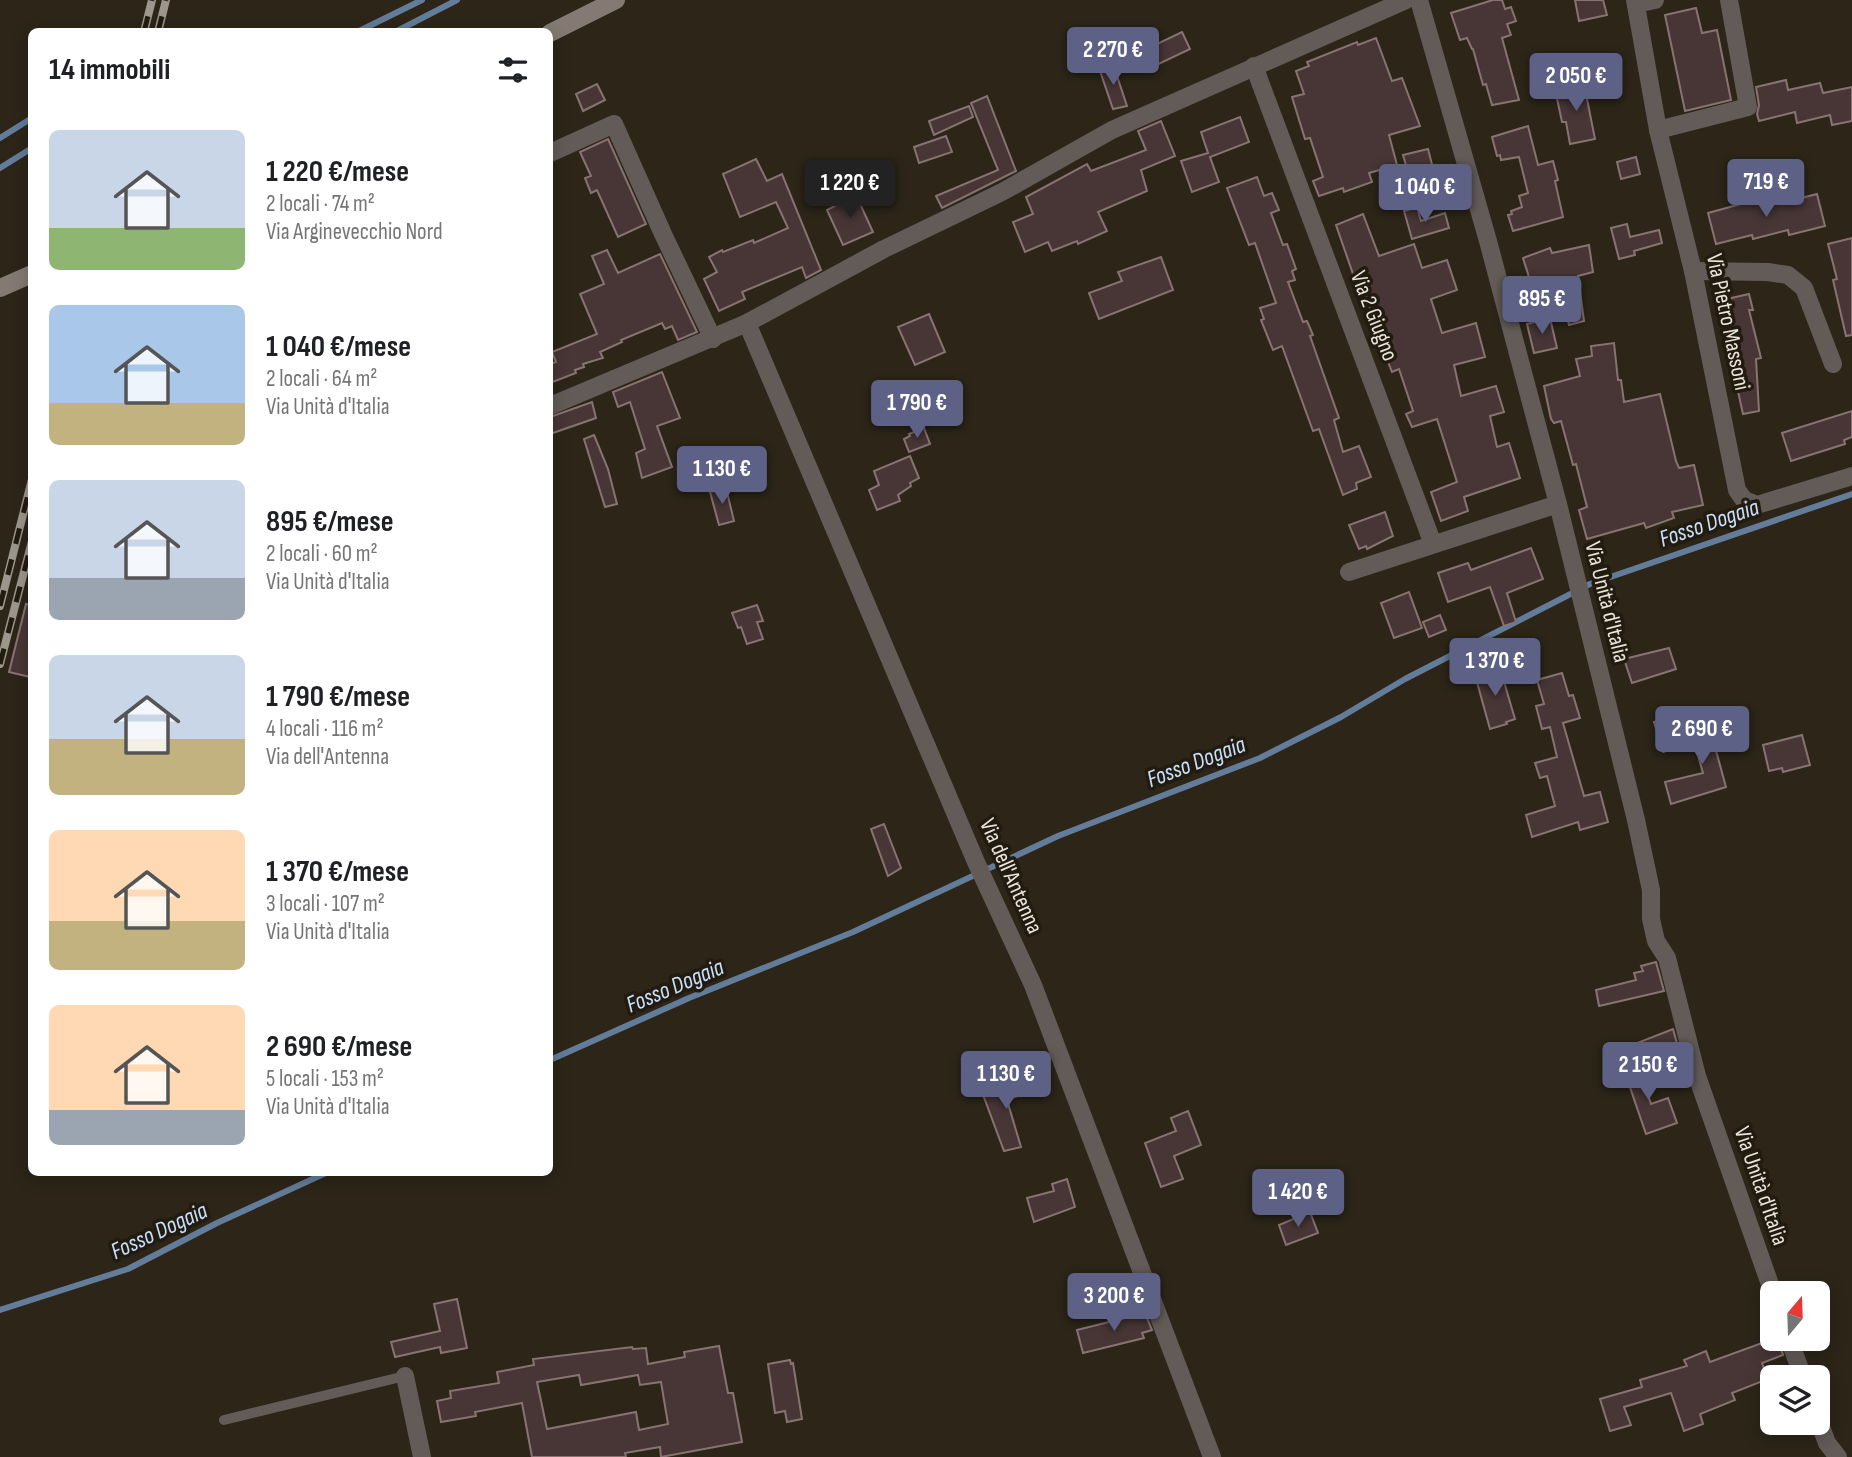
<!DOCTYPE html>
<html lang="it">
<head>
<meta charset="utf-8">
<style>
	:root { --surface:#fff; --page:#f2f2f2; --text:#202124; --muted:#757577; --accent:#5d6185 }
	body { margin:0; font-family:"Sofia Sans Condensed",sans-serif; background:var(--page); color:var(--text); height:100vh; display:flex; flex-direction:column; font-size:26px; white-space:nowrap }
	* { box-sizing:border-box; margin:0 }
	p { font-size:23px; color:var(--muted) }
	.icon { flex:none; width:38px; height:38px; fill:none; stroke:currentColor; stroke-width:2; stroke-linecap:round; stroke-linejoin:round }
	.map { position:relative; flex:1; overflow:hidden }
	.side { position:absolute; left:28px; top:28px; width:525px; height:1148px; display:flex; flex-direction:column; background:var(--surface); border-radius:10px; box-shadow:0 4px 18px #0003 }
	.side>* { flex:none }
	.needle { width:46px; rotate:19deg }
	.fabs { position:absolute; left:1760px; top:1281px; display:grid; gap:14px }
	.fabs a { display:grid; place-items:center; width:70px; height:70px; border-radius:10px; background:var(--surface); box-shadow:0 4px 18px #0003; font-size:35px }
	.price { position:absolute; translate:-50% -60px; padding:0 16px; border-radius:7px; background:var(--accent); color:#fff; font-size:23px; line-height:46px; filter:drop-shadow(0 2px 4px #0008) }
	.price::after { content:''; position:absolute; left:50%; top:42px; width:21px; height:16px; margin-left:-10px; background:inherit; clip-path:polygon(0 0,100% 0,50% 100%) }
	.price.active { background:#222; color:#fff }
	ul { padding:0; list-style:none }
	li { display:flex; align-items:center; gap:21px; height:175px; padding:0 21px }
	li span { display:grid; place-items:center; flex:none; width:196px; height:140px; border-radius:10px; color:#555 }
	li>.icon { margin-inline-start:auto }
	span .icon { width:84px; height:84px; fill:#fffc; stroke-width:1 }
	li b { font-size:30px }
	h2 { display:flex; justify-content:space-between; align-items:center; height:84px; padding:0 21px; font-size:30px }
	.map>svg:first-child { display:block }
</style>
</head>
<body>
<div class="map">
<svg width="1852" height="1457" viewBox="0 0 1852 1457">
	<rect width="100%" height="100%" fill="#2c2518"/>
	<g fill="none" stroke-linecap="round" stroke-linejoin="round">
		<g stroke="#627c99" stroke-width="6">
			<polyline points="357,32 422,0"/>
			<polyline points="395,32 457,0"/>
			<polyline points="0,138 32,118"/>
			<polyline points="0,168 32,148"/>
			<polyline points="550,1060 689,998 853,932 1058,836 1260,758 1341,717 1405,679 1590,584 1852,494"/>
			<polyline points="0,1310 128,1269 217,1223 328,1172"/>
		</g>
	</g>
	<g fill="#473635" stroke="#877372" stroke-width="2" fill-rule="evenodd">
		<polygon points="1493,0 1502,0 1505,9 1511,7 1516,21 1507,24 1511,35 1502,38 1519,100 1492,105 1486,84 1483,85 1473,49 1472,49 1467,38 1460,40 1451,13"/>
		<polygon points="1575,0 1603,0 1607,15 1579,21"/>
		<polygon points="1696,8 1702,33 1717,30 1731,100 1685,111 1665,15"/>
		<polygon points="1182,32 1190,49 1144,71 1136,54"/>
		<polygon points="1376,38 1392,81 1402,78 1420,126 1389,135 1397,165 1369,173 1372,182 1344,192 1343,188 1319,196 1313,181 1323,177 1310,138 1305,139 1292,97 1304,94 1296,71 1309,66 1307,62 1357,42 1358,45"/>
		<polygon points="1113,64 1127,106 1113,109 1099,68"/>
		<polygon points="1786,80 1788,90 1820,83 1823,93 1852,87 1852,121 1832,125 1830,115 1797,123 1795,112 1759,121 1757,114 1759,105 1756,87"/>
		<polygon points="597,84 605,100 583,111 576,94"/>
		<polygon points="1584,84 1595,139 1570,144 1566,122 1562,122 1555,89"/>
		<polygon points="987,96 1016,171 942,208 936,196 998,170 971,103"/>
		<polygon points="969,106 973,117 934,135 929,121"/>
		<polygon points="1240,117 1249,142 1210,157 1219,182 1192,192 1181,161 1208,153 1201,132"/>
		<polygon points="1161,121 1175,156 1141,170 1147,191 1098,212 1107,231 1078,244 1077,241 1052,251 1048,242 1025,252 1013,222 1033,214 1026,197 1087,164 1091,171 1146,150 1138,131"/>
		<polygon points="1528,126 1538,165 1553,161 1558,180 1555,181 1563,217 1513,231 1508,215 1512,214 1511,211 1522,207 1519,196 1528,193 1519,157 1501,160 1500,155 1497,156 1492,137"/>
		<polygon points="946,136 952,152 919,163 914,147"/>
		<polygon points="608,139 646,224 618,237 597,190 591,193 585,178 591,176 580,152"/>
		<polygon points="1428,149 1435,176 1411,182 1403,155"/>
		<polygon points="1636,157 1640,174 1621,179 1617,162"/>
		<polygon points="756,159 767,181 782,174 821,270 806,278 802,267 742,292 745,299 719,311 704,279 717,272 709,257 722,250 723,252 753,240 754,243 788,228 776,202 740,217 723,174"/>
		<polygon points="885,173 892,191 864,201 856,181 872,174 874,178"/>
		<polygon points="1257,177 1264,196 1272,193 1279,210 1271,213 1283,245 1287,244 1296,269 1292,271 1295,280 1288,282 1303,322 1307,321 1313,335 1310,336 1339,418 1334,420 1343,452 1359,446 1371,477 1356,483 1357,489 1343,495 1319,429 1313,431 1282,346 1273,350 1261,320 1264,319 1260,308 1276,303 1255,243 1249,245 1227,188"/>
		<polygon points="1817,194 1825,226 1789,235 1788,230 1753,239 1752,235 1716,244 1708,213 1759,199 1760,204 1780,198 1781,203"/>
		<polygon points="856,195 873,232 843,245 827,210"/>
		<polygon points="1417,207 1421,221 1445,213 1449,228 1412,239 1404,211"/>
		<polygon points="1363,214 1379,256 1414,244 1422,268 1447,260 1457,290 1431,299 1442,333 1476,323 1485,357 1454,365 1461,396 1496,386 1504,412 1490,416 1497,447 1509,443 1520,478 1464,497 1468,511 1441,521 1431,492 1457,482 1437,419 1412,427 1406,414 1413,411 1399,369 1392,372 1379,339 1382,338 1365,295 1361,297 1336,225"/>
		<polygon points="1627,224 1630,237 1659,230 1662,243 1634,251 1635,255 1619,259 1611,228"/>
		<polygon points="1852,238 1852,335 1846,336 1833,280 1837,279 1828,244"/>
		<polygon points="1589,245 1593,272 1578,276 1584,321 1569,325 1558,282 1533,290 1523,258 1550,248 1552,253"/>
		<polygon points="607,250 618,273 660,254 697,332 678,340 672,326 665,329 662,323 621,340 622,342 600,352 603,358 583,364 584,367 575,370 576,373 550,383 550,364 556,362 552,352 597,334 580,294 604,284 592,256"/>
		<polygon points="1161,257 1173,290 1099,319 1089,293 1122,281 1118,272"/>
		<polygon points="1749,294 1753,310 1749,310 1761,358 1756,359 1759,411 1743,414 1718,301"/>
		<polygon points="929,314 945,352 915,365 898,327"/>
		<polygon points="1550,318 1557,348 1534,353 1527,324"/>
		<polygon points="1614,343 1618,380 1621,380 1624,402 1660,394 1676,461 1679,468 1694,465 1703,505 1672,512 1674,518 1646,528 1644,523 1587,539 1579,510 1587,507 1576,464 1573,465 1561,421 1554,423 1551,419 1544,386 1580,376 1576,359 1592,356 1591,346"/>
		<polygon points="662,372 680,418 657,426 672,467 642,478 636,453 645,449 630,402 618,407 613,392"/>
		<polygon points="592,402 596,418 550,434 550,417"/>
		<polygon points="1852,411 1852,437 1844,440 1845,444 1791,461 1782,433"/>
		<polygon points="924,428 930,444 909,452 904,439 910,436 909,434"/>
		<polygon points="594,435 608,469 617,504 605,507 584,439"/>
		<polygon points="910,456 919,478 910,483 911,486 898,495 900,501 877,510 869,490 879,485 874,471"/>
		<polygon points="726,488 734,521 719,525 710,492"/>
		<polygon points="1385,512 1393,536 1367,549 1366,546 1359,549 1349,525"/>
		<polygon points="1531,548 1543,579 1507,593 1516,622 1504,626 1490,587 1448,602 1438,573 1468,563 1471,570"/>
		<polygon points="1409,592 1422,628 1394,638 1381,603"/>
		<polygon points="26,604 32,605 30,677 9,672"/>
		<polygon points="757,605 763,621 757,622 763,639 747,644 741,627 738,628 732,613"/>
		<polygon points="1440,615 1446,630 1429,637 1423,622"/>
		<polygon points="1669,648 1676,669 1632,683 1624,659"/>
		<polygon points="1500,668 1515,719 1506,722 1507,724 1490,729 1475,675"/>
		<polygon points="1562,673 1569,696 1573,695 1580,718 1563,723 1584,796 1600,792 1608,822 1580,830 1578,822 1532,837 1526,815 1555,806 1547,776 1540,778 1535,763 1557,757 1550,727 1542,729 1536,706 1544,704 1537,680"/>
		<polygon points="1681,714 1690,744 1663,752 1654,722"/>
		<polygon points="1722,722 1727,743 1715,747 1726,787 1671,804 1665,782 1703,773 1691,731"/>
		<polygon points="1802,735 1810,765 1783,772 1782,768 1769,771 1763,745"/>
		<polygon points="884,824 901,868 888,876 871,829"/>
		<polygon points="1656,962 1664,991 1599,1006 1596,990 1636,980 1634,973 1643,971 1641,966"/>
		<polygon points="1673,1029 1678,1047 1638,1062 1632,1045"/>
		<polygon points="1636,1059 1651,1104 1668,1098 1677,1123 1646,1134 1622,1064"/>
		<polygon points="1028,1078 1032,1091 1007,1100 1021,1147 1004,1151 982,1092"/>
		<polygon points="1188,1111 1201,1145 1174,1156 1183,1179 1161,1187 1145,1143 1176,1131 1171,1118"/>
		<polygon points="1067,1179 1075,1207 1034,1222 1027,1198 1054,1191 1052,1184"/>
		<polygon points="1310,1212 1318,1233 1286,1245 1279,1225"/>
		<polygon points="457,1299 467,1348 441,1353 440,1347 395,1357 391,1342 440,1331 434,1304"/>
		<polygon points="1145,1313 1152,1330 1142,1333 1144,1338 1083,1353 1077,1330"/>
		<polygon points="1773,1339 1778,1339 1783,1355 1762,1363 1768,1379 1732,1393 1735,1400 1700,1414 1703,1424 1684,1431 1671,1393 1624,1407 1631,1425 1610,1431 1600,1399 1642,1387 1640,1380 1687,1366 1684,1360 1706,1351 1710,1362"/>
		<path d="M719 1346 728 1393H733L742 1442 661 1457 660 1447 625 1453 626 1457H532L522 1403 475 1412 476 1416 441 1422 437 1401 451 1398 450 1391 499 1383 497 1372 534 1365 533 1359 632 1347 633 1349 646 1348 648 1364 685 1357 684 1352ZM579 1375 581 1385 638 1375 640 1385 661 1382 668 1424 639 1430 636 1412 547 1429 537 1382Z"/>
		<polygon points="790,1360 791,1364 793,1363 802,1419 787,1422 785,1411 775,1413 768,1364"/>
	</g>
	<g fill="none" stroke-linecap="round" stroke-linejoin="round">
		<polyline stroke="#625b58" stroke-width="10" points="224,1420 405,1376"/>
		<g stroke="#625b58" stroke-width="18">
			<polyline points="1419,0 1488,241 1558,504 1636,820 1651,890 1651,919 1656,941 1667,958 1697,1076 1773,1293"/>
			<polyline points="1635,0 1658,130 1693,271 1737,490 1744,500 1757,505 1852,476"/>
			<polyline points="1636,4 1655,0"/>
			<polyline points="1254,66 1433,544"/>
			<polyline points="1658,130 1748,107 1729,0"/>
			<polyline points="550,153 614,124 663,234 713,339"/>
			<polyline points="1693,271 1768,272 1788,275 1804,288 1833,364"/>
			<polyline points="550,406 747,323"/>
			<polyline points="1349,572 1558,504"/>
			<polyline points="1789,1339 1803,1377"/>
			<polyline points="405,1376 422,1457"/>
			<polyline points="1818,1419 1827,1443 1838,1457"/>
		</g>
		<polyline stroke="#625b58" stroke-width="18" points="1212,1457 1033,985 976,862 747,323 884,249 1002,192 1112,130 1406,0"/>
		<g stroke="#847973" stroke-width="18">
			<polyline points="550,33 616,0"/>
			<polyline points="0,288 32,274"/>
		</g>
		<defs>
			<g id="rail">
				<polyline points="144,32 152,0"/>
				<polyline points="158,32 166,0"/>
				<polyline points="0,606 32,479"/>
				<polyline points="0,664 32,541"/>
			</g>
		</defs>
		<use href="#rail" stroke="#9c968c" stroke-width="8"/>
		<use href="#rail" stroke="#221b0f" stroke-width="5" stroke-dasharray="16" stroke-linecap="butt"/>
	</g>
	<g text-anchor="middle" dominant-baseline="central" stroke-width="7" stroke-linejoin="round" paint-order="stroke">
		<g font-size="23" fill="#e9e4dc" stroke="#221b0f">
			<text transform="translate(1374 316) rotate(69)">Via 2 Giugno</text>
			<text transform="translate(1728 322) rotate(78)">Via Pietro Massoni</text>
			<text transform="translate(1607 602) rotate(76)">Via Unità d'Italia</text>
			<text transform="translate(1011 876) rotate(66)">Via dell'Antenna</text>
			<text transform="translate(1761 1186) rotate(71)">Via Unità d'Italia</text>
		</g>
		<g font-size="24" font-style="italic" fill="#c9e0fd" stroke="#221b0f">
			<text transform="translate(1709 523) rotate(-19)">Fosso Dogaia</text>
			<text transform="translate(1196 762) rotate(-21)">Fosso Dogaia</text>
			<text transform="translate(675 986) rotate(-23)">Fosso Dogaia</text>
			<text transform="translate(159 1231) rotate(-25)">Fosso Dogaia</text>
		</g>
	</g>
</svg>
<div class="fabs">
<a><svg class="needle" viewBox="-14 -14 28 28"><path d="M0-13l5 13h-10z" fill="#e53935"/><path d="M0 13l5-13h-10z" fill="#757577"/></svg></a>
<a><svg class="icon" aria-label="layers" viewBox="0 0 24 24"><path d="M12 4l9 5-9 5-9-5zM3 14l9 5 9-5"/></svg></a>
</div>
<b class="price" style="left:1113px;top:87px">2 270 €</b>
<b class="price" style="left:1576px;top:113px">2 050 €</b>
<b class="price" style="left:1766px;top:219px">719 €</b>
<b class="price active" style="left:850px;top:220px">1 220 €</b>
<b class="price" style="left:1425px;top:224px">1 040 €</b>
<b class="price" style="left:1542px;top:336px">895 €</b>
<b class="price" style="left:917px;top:440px">1 790 €</b>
<b class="price" style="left:722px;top:506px">1 130 €</b>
<b class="price" style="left:1495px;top:698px">1 370 €</b>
<b class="price" style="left:1702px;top:766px">2 690 €</b>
<b class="price" style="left:1648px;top:1102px">2 150 €</b>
<b class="price" style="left:1006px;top:1111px">1 130 €</b>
<b class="price" style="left:1298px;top:1229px">1 420 €</b>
<b class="price" style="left:1114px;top:1333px">3 200 €</b>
<section class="side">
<h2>14 immobili<svg class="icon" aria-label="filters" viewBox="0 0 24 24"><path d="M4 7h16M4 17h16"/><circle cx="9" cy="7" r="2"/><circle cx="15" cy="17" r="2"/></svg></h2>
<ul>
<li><span style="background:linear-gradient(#c9d6e8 70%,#8fb573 0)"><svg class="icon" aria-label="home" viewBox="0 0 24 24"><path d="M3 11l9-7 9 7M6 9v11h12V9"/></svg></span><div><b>1 220 €/mese</b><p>2 locali · 74 m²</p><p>Via Arginevecchio Nord</p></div></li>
<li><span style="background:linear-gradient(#a9c7e8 70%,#c2b280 0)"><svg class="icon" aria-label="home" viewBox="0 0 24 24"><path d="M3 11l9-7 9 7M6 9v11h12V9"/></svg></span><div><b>1 040 €/mese</b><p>2 locali · 64 m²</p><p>Via Unità d'Italia</p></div></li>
<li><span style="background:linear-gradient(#c9d6e8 70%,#9aa5b1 0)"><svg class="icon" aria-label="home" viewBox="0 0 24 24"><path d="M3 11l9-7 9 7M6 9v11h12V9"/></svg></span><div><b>895 €/mese</b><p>2 locali · 60 m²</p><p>Via Unità d'Italia</p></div></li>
<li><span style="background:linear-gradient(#c9d6e8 60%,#c2b280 0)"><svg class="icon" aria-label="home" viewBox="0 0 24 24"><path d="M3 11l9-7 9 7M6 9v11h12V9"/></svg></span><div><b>1 790 €/mese</b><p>4 locali · 116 m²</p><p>Via dell'Antenna</p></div></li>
<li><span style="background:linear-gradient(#ffd9b3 65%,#c2b280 0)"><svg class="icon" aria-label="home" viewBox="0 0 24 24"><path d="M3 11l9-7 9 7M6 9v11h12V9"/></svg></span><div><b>1 370 €/mese</b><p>3 locali · 107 m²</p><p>Via Unità d'Italia</p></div></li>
<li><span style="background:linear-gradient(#ffd9b3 75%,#9aa5b1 0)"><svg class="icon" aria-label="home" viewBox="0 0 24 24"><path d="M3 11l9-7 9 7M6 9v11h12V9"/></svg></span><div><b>2 690 €/mese</b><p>5 locali · 153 m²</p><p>Via Unità d'Italia</p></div></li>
</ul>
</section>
</div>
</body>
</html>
